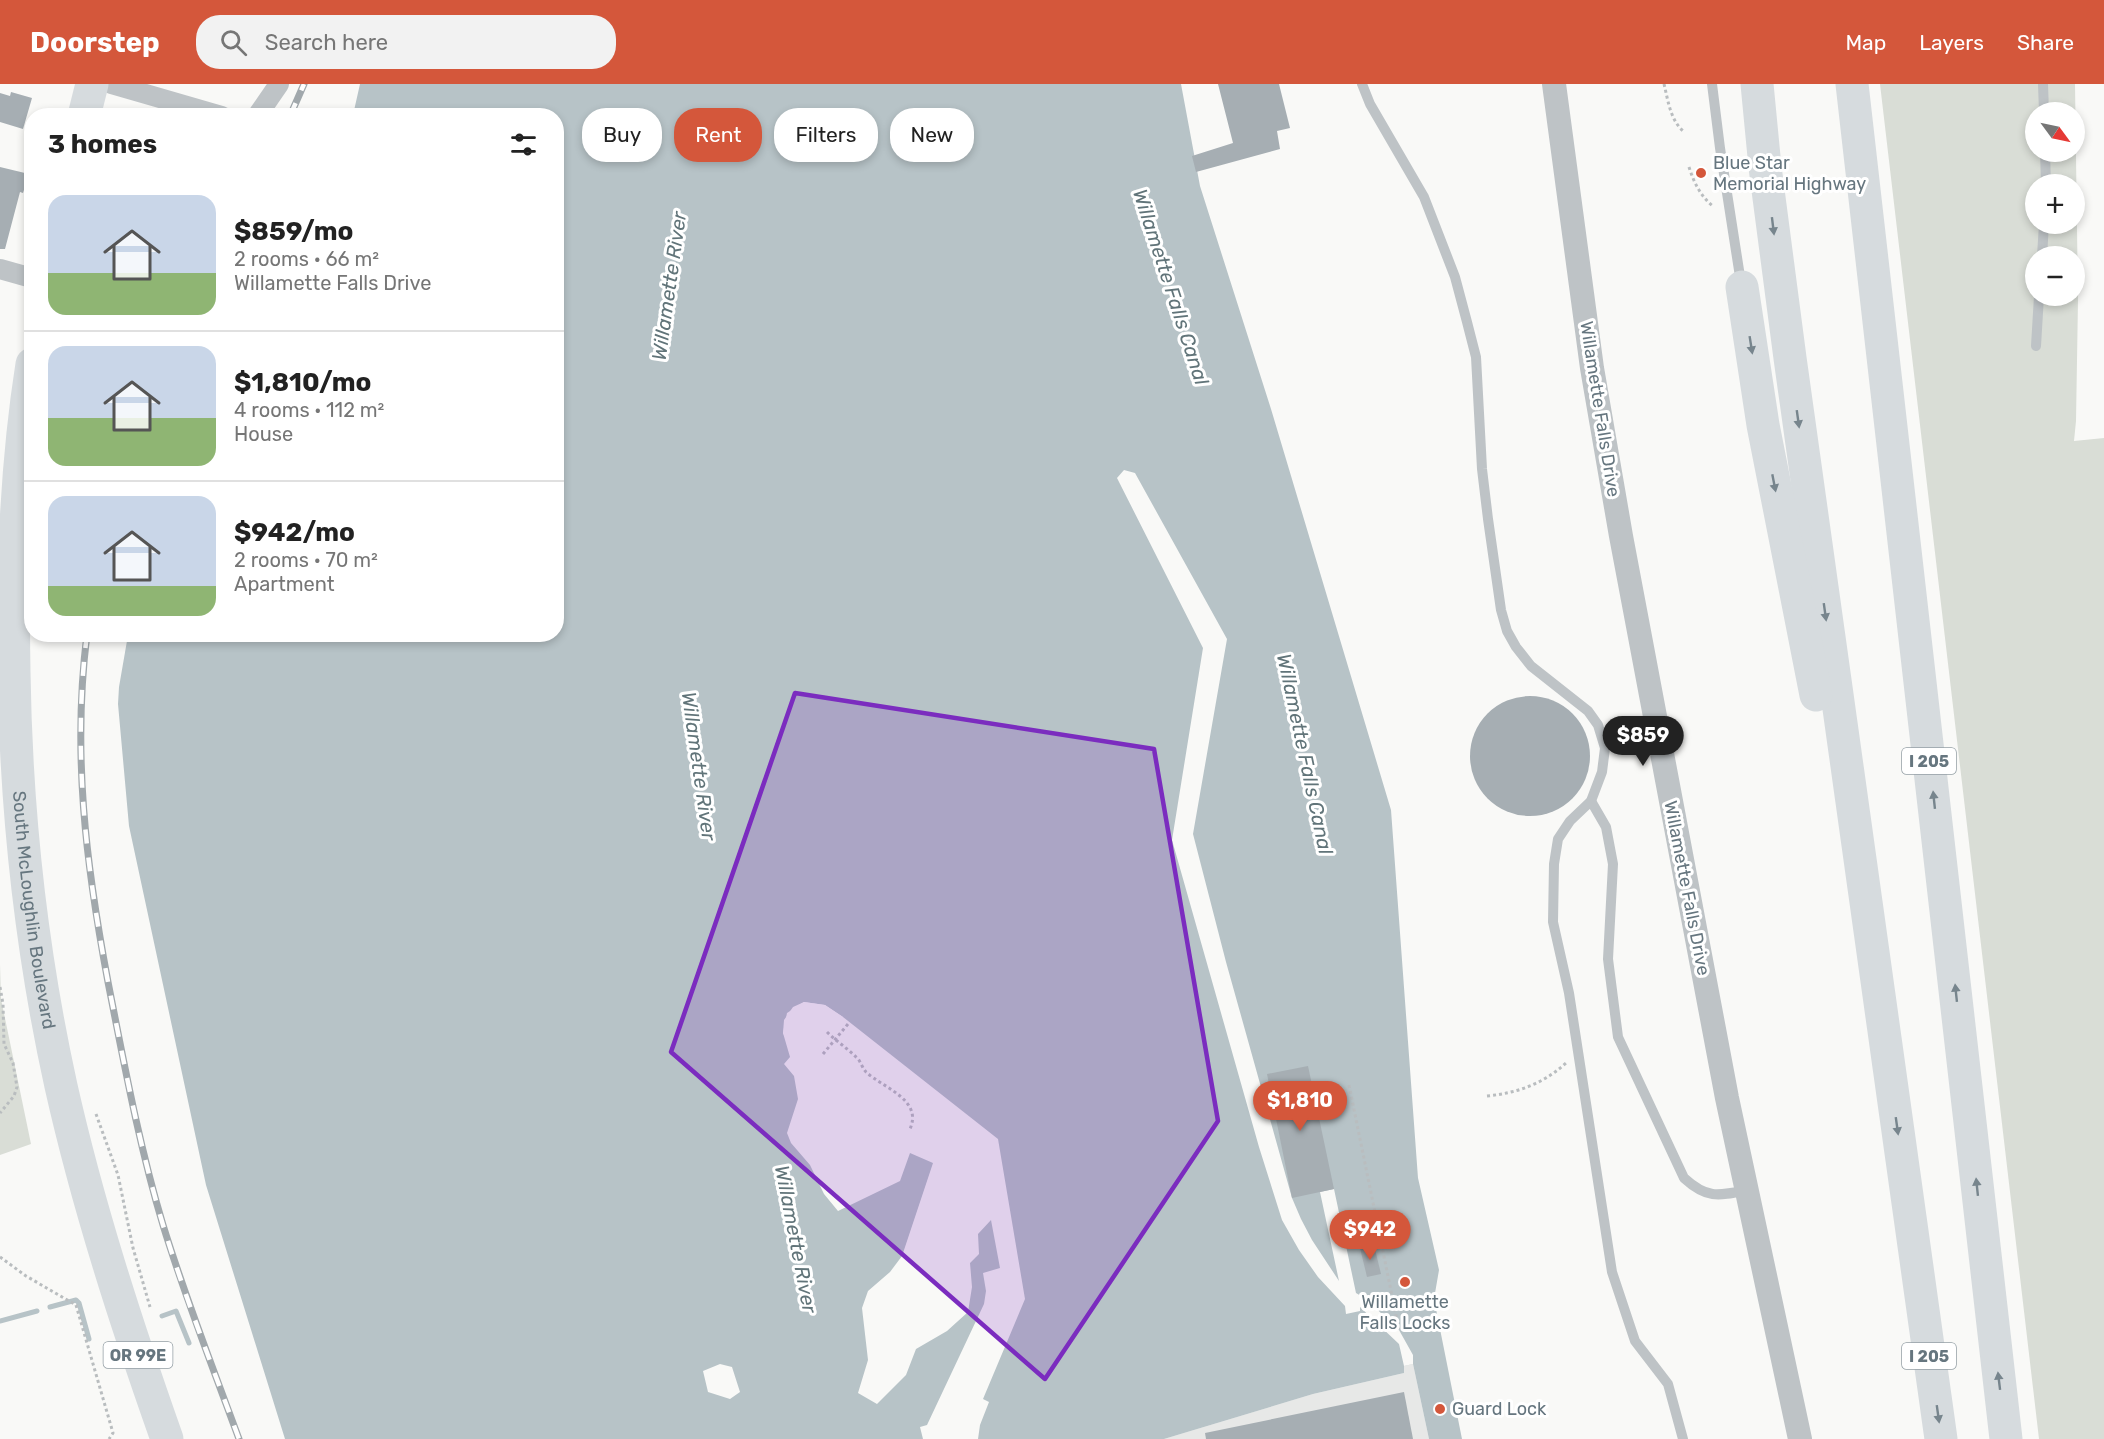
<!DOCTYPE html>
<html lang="en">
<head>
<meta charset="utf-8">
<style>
	:root { --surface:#fff; --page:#f2f2f2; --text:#222; --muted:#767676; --line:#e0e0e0; --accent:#d4573b }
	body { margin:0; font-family:Rubik,sans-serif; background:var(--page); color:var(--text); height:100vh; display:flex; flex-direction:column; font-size:22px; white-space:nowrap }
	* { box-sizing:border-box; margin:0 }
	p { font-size:20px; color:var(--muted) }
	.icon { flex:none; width:33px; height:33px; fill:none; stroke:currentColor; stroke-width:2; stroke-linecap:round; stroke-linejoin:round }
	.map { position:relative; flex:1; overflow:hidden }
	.drawer { position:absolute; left:24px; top:24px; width:540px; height:534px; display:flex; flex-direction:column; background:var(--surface); border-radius:24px; box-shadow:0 3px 9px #0003 }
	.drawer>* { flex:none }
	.hud { position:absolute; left:582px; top:24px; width:570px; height:54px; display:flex; gap:12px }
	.needle { width:39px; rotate:123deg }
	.buttons { position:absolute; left:2025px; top:18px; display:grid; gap:12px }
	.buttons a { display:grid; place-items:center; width:60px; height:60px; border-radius:50%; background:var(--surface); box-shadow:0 3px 9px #0003; font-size:30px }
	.price { position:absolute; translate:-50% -51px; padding:0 14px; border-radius:21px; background:var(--accent); color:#fff; font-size:20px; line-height:39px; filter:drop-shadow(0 2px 3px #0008) }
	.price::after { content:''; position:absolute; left:50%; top:36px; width:18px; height:14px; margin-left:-9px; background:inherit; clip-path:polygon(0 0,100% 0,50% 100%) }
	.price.on { background:#222; color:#fff }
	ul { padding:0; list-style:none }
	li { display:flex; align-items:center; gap:18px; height:150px; padding:0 24px }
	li+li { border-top:2px solid var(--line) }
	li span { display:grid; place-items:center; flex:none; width:168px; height:120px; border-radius:18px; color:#555 }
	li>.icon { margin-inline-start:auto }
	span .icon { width:72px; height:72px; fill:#fffc; stroke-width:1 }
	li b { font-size:26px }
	h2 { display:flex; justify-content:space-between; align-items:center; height:72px; padding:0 24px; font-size:26px }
	.chip { padding:0 21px; border-radius:24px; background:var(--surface); box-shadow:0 3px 9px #0003; font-size:21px; line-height:54px }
	.chip.on { background:var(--accent); color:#fff }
	header { display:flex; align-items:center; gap:36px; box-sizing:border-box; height:84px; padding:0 30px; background:var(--accent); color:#fff }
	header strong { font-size:28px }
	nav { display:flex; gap:33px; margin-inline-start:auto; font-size:21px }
	.search { width:420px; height:54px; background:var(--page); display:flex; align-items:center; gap:15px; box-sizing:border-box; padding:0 21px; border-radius:24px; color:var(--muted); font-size:22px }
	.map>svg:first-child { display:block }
</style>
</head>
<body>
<header>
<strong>Doorstep</strong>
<div class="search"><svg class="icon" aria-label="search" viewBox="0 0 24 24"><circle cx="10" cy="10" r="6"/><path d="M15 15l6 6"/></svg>Search here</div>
<nav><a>Map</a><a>Layers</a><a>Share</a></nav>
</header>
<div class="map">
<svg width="2104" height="1355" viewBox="0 0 2104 1355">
	<rect width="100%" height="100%" fill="#f9f9f7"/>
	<polygon fill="#e7e8e7" points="1413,1280 1429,1355 1164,1355 1313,1310 1404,1289 1404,1282"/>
	<g fill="#d9ddd6" fill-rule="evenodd">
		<path d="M1880 0H2075L2078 216 2076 337 2074 357 2104 354V1355H2039ZM2036 28H2074V68H2036ZM2036 100H2074V140H2036ZM2036 172H2074V212H2036Z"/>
		<polygon points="0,880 1,915 31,1060 0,1071"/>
	</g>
	<path fill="#b7c3c7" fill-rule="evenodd" d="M360 0H1181L1200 102 1271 325 1391 726 1418 1094 1439 1186 1434 1215 1462 1355H1429L1413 1280 1404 1282V1289L1313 1310 1164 1355H978L980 1341 989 1318 983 1315 1025 1215 998 1055 843 933 825 921 804 918 787 929 783 949 790 973 784 980 794 992 798 1015 787 1049 791 1059 810 1081 824 1110 838 1127 900 1097 910 1069 933 1079 902 1172 890 1188 868 1207 862 1224 868 1276 858 1309 877 1320 906 1291 916 1265 947 1247 968 1228 972 1203 970 1179 979 1170 978 1150 991 1136 1000 1184 983 1189 986 1207 984 1220 927 1341 920 1343 923 1355H285L206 1101 129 742 118 620 119 603 128 551 556 550V32L353 31ZM720 1280 732 1283 740 1308 730 1315 708 1308 703 1287Z"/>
	<g fill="#f9f9f7">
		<polygon points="1124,386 1135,389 1227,555 1193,750 1226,878 1292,1114 1301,1135 1312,1156 1339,1197 1320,1108 1334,1105 1356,1209 1366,1215 1399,1246 1413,1271 1413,1280 1404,1282 1399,1260 1360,1223 1360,1227 1346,1230 1345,1222 1318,1193 1299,1166 1282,1136 1259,1063 1172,756 1203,564 1117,394"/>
		<polygon points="804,918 825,921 843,933 841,935 824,924 813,921 805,921 795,926 787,936 786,948 792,967 783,949 784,936 793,923"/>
	</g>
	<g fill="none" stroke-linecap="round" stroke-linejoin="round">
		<g stroke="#b7c3c7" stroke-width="5">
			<polyline points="50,1223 76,1216 79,1219 89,1255"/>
			<polyline points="162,1232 176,1227 189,1259"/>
			<polyline points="0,1237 37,1227"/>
		</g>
	</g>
	<g fill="#a6aeb3">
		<polygon points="1218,0 1279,0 1290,44 1277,47 1280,65 1196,88 1192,72 1233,59"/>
		<polygon points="11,8 32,14 23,45 0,38 0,9 10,12"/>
		<polygon points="0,83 29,90 23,109 20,108 5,165 0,165"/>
		<circle cx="1530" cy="672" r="60"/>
		<polygon points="1308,982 1334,1105 1292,1114 1267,990"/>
		<polygon points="1374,1161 1381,1190 1367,1193 1360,1164"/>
		<polygon points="1404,1308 1413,1355 1206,1355 1205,1349"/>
	</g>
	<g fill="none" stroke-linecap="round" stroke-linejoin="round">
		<g stroke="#b9bdbf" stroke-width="3" stroke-dasharray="3 3" stroke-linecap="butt">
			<path d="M1664 0C1668 16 1670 35 1683 47"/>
			<path d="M1689 83C1694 99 1701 113 1714 123"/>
			<polyline points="0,903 3,920 4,960 13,979 17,1003 14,1012 0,1029"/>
			<path d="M827 948C836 957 847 964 856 973 861 977 862 984 866 988 883 1004 925 1016 909 1047"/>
			<polyline points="823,970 848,940"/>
			<polyline points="1349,1001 1399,1246"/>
			<path d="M1487 1012C1517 1009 1543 1000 1566 979"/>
			<polyline points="96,1030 118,1091 133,1164 150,1223"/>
			<polyline points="0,1173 26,1192 76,1221 113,1349 109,1355"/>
		</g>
		<g stroke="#bec3c6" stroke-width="10">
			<polyline points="1362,0 1370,20 1424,113 1455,193 1467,238 1476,273 1482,385 1488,435 1501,526 1507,547 1516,563 1531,582 1588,627 1598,641 1605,664 1602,688 1591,717 1570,737 1558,755 1554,780 1553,838 1569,909 1612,1188 1635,1257 1668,1300 1683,1355"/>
			<polyline points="1712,0 1720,64 1741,199"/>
			<polyline points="2043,0 2044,28"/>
			<polyline points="2045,68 2046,100"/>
			<polyline points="2042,172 2044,140"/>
			<polyline points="2036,262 2039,212"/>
			<path d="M1591 717 1606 743 1613 780 1608 875 1618 953 1684 1094C1707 1115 1718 1112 1747 1106"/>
		</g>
		<g stroke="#bec3c6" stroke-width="20">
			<polyline points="111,0 222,32"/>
			<polyline points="257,32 279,0"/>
			<polyline points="0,185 32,194"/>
		</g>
		<polyline stroke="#bec3c6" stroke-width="24" points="1554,0 1592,284 1621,452 1727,1014 1800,1355"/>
		<g stroke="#d6dbde" stroke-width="33">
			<polyline points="84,32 92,0"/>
			<path id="s1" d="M32 280C16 382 12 485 14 588 16 727 31 866 61 1002 88 1122 126 1239 167 1355"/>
		</g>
		<g stroke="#d6dbde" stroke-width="33">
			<polyline points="1757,0 1765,83 1790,274 1941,1355"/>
			<polyline points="1852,0 2006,1355"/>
			<polyline points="1742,203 1763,341 1816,611"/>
		</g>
		<defs>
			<g id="rail">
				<polyline points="290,32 304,0"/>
				<path d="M87 550C72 669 86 781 108 898 124 979 139 1061 163 1141 185 1213 213 1284 239 1355"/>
			</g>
		</defs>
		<use href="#rail" stroke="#a1a8ac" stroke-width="7"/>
		<use href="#rail" stroke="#fff" stroke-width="4.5" stroke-dasharray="14" stroke-linecap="butt"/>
	</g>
	<defs><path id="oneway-solid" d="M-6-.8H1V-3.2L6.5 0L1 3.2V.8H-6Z" transform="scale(1.5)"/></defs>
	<g fill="#77858d">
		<use href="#oneway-solid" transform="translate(1773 142) rotate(83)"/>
		<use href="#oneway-solid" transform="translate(1751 261) rotate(81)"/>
		<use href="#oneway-solid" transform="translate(1798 335) rotate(82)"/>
		<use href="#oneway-solid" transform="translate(1774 399) rotate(79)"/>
		<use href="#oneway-solid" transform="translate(1825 528) rotate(82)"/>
		<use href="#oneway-solid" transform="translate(1934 716) rotate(-96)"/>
		<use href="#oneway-solid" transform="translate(1956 909) rotate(-96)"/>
		<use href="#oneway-solid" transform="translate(1897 1042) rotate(82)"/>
		<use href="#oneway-solid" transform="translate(1977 1103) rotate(-96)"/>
		<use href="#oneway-solid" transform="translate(1999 1297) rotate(-97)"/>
		<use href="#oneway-solid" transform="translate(1938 1330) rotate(82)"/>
	</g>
	<path fill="#7b2cbf" fill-opacity="0.2" stroke="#7b2cbf" stroke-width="4.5" stroke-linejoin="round" d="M795 609 1154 665 1218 1037 1045 1295 671 968Z"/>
	<g fill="#d4573b" stroke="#fff" stroke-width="2">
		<circle cx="1701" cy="89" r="6"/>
		<circle cx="1405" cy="1198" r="6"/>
		<circle cx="1440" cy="1325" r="6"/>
	</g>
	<g text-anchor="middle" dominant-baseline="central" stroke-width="6" stroke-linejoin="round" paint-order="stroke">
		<g fill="#fff" stroke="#949fa5" stroke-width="1.5">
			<rect x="1902" y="664" width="54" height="26" rx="4.5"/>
			<rect x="103.5" y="1258" width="69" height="26" rx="4.5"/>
			<rect x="1902" y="1259" width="54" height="26" rx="4.5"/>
		</g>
		<g font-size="16" font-weight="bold" fill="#66767f">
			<text x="1929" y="677">I 205</text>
			<text x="138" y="1271">OR 99E</text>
			<text x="1929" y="1272">I 205</text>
		</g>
		<g font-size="18" fill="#66767f" stroke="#fff" text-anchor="start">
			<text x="1713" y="79">Blue Star<tspan x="1713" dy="21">Memorial Highway</tspan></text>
			<text x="1405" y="1218" text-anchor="middle">Willamette<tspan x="1405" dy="21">Falls Locks</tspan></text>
			<text x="1452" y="1325">Guard Lock</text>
		</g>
		<g font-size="18" fill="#66767f" stroke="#fff">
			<text transform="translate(1600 325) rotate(81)">Willamette Falls Drive</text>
			<text transform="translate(1687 804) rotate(79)">Willamette Falls Drive</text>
			<text stroke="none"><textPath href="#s1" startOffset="548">South McLoughlin Boulevard</textPath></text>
		</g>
		<g font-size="20" font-style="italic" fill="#617479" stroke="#fff">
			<text transform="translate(669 202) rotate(-82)">Willamette River</text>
			<text transform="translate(1171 203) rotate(72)">Willamette Falls Canal</text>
			<text transform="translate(1305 670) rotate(78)">Willamette Falls Canal</text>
			<text transform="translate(699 682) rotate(82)">Willamette River</text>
			<text transform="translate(796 1155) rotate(79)">Willamette River</text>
		</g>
	</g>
</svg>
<div class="buttons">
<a><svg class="needle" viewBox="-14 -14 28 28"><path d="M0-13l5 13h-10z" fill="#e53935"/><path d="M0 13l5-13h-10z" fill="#767676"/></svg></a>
<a>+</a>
<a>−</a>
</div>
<b class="price on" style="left:1643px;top:683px">$859</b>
<b class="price" style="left:1300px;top:1048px">$1,810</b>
<b class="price" style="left:1370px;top:1177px">$942</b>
<div class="hud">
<a class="chip">Buy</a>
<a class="chip on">Rent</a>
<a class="chip">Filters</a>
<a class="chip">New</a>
</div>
<section class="drawer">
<h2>3 homes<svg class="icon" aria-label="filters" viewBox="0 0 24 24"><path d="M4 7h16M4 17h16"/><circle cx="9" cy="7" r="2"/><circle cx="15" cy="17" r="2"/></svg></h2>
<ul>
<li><span style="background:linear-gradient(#c9d6e8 65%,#8fb573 0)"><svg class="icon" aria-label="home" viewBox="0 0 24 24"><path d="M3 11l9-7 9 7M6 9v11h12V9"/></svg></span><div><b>$859/mo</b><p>2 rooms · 66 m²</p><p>Willamette Falls Drive</p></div></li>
<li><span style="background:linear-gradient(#c9d6e8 60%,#8fb573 0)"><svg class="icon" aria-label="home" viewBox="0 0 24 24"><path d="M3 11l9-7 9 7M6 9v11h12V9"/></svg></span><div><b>$1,810/mo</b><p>4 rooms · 112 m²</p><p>House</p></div></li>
<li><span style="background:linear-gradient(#c9d6e8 75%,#8fb573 0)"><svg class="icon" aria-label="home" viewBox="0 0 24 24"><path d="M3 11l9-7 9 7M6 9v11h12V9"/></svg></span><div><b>$942/mo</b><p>2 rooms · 70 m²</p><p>Apartment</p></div></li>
</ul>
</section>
</div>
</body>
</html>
